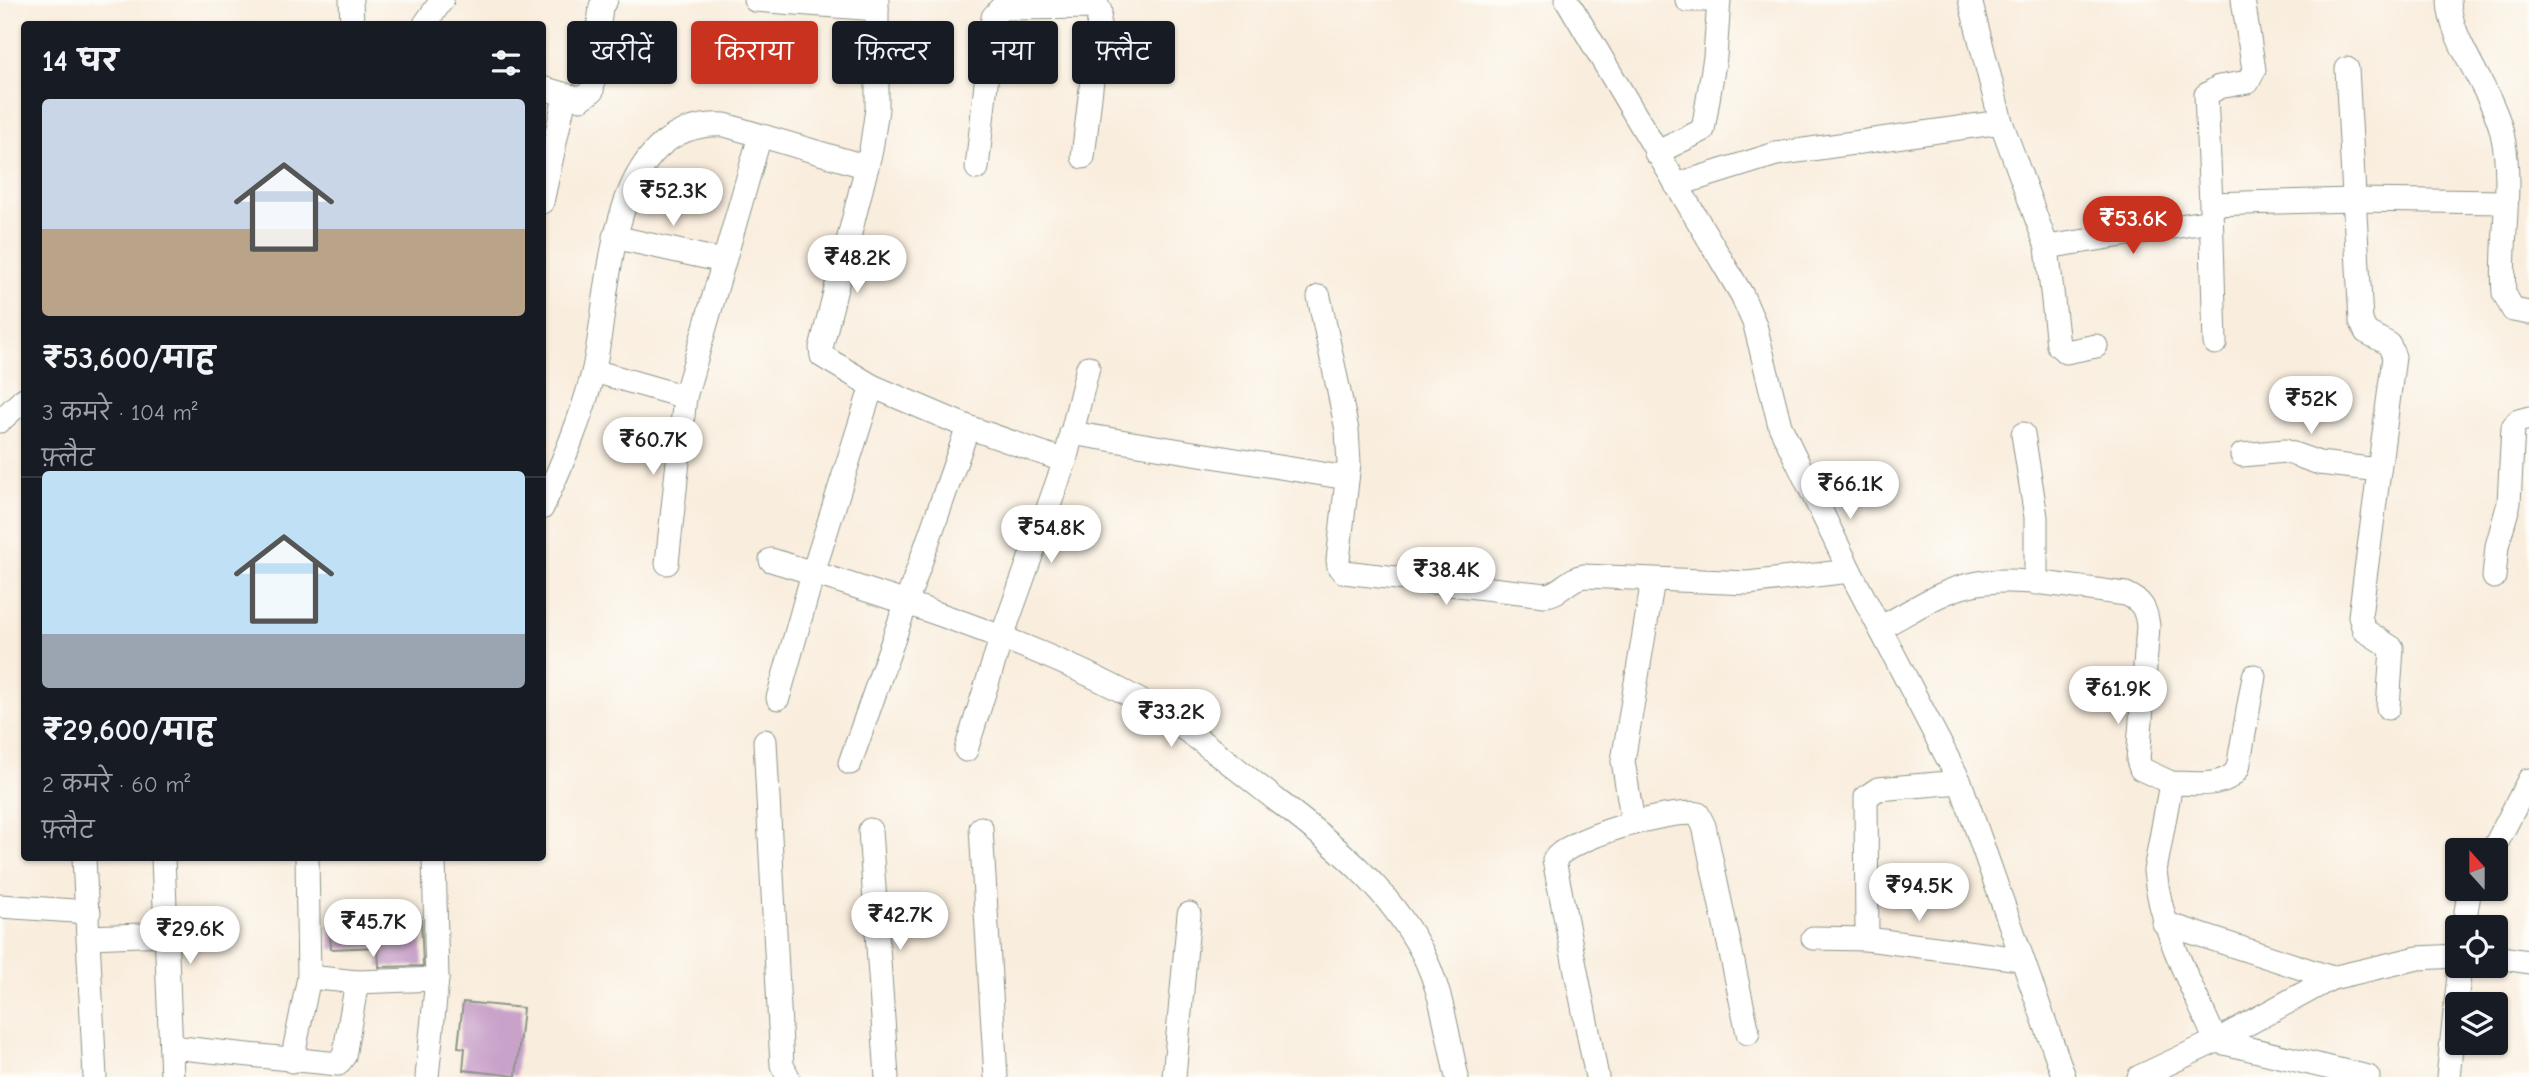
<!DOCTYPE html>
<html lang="hi">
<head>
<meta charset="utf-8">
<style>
	:root { --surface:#171b24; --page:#20242c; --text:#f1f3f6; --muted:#9ea1a6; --line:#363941; --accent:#c8321e }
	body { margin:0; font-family:"Comic Neue","Playpen Sans Deva",sans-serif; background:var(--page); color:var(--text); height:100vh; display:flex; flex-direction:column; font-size:26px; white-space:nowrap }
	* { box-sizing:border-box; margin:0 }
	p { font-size:23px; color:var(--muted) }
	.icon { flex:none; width:38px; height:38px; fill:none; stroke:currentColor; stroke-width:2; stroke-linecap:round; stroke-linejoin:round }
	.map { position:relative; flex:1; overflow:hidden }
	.side { position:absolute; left:21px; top:21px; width:525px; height:840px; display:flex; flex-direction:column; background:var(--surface); border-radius:7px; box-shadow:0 2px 5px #0004 }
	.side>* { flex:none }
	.hud { position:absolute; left:567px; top:21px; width:665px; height:63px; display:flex; gap:14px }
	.needle { width:46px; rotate:339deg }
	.buttons { position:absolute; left:2445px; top:838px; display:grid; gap:14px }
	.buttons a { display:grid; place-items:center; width:63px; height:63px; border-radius:7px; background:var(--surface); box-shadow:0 2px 5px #0004; font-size:35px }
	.price { position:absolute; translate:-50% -60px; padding:0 16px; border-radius:24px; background:#fff; color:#222; font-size:23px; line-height:46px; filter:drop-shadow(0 2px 4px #0008) }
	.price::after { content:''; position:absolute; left:50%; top:42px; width:21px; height:16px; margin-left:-10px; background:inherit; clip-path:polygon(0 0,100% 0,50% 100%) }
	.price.selected { background:var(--accent); color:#fff }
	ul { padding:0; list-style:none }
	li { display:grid; align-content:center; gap:14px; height:371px; padding:0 21px }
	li+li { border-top:2px solid var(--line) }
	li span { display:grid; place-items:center; height:217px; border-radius:7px; color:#555 }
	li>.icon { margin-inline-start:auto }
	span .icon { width:126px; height:126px; fill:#fffc; stroke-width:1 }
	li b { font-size:30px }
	h2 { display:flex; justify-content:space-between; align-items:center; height:84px; padding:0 21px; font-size:30px }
	.tag { padding:0 24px; border-radius:7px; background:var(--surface); box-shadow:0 2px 5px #0004; font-size:24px; line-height:63px }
	.tag.selected { background:var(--accent); color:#fff }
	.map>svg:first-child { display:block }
</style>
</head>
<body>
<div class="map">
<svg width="2529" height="1077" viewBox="0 0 2529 1077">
	<rect width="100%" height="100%" fill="#fdfcf7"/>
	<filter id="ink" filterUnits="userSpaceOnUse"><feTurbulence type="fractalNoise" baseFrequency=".0143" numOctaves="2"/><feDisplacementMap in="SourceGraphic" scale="14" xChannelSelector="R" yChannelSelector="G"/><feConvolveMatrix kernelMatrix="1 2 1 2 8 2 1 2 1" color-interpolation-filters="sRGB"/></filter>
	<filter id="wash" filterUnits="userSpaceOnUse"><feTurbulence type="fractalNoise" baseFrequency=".00686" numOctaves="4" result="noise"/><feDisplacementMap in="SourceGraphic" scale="28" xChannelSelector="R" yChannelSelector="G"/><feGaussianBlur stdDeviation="1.57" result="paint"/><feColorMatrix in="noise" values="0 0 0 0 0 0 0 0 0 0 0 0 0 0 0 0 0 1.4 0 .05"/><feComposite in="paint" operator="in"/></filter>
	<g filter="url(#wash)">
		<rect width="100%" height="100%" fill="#f9eddd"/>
		<g id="blocks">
			<g fill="#c9a2ca">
				<polygon points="421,917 423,966 379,967 378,947 331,949 329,921"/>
				<polygon points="463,1002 523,1008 516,1076 463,1070 465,1048 458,1047"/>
			</g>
		</g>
	</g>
	<g filter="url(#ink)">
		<use href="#blocks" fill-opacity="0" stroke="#8c9588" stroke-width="2"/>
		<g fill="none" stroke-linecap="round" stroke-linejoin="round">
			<defs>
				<g id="street">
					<polyline points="351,0 352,24"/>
					<polyline points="755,0 877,9"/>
					<polyline points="877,0 877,109 871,150 821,348 822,356 872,386 968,427 1065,461"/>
					<polyline points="1567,0 1742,295 1755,325 1780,426 1850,571 1960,782 2064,1077"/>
					<polyline points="1687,0 1711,0"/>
					<polyline points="1970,0 2001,122 2047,247 2058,345 2066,352 2096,346"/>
					<polyline points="2243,0 2254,70 2248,82 2219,87 2206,95 2211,204 2353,200 2505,202"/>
					<path d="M2449 0C2449 41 2492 89 2502 133 2514 184 2500 241 2504 293L2513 310 2529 313"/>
					<polyline points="425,24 442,0"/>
					<polyline points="2347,69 2361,321 2366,332 2389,344 2394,357 2360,616 2364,630 2392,648 2388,708"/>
					<polyline points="542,88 581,99 592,91 601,6 606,0"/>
					<polyline points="1656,153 1703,130 1715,57 1719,0"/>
					<polyline points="977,168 993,17 1001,8 1098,7 1100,11 1083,157"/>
					<polyline points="1676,185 1776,154 2001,122"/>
					<polyline points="542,202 565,96"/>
					<polyline points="2211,207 2215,343"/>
					<polyline points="614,237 723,261"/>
					<polyline points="2047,247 2211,221"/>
					<path d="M1319 297 1347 430 1349 463 1338 560 1339 567 1344 572 1545 595C1561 594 1568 578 1584 576L1748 583 1850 571"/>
					<polyline points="594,371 685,397"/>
					<polyline points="0,421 24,399"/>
					<polyline points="1071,433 1347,478"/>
					<polyline points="2023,434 2036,517 2036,583"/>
					<polyline points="2242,455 2285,451 2319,463 2379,470"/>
					<path d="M542 508C562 464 581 420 593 373 612 294 604 119 725 125L867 167"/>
					<path d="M771 560C886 595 1022 638 1128 694 1182 722 1231 765 1279 802 1335 845 1387 887 1421 950 1442 989 1447 1034 1457 1077"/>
					<polyline points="667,563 685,397 760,136"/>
					<polyline points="2494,577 2497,546 2509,503 2513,427 2518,421 2529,418"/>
					<path d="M1881 627C1909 613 1938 592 1969 585 2011 574 2082 589 2126 594 2142 601 2146 609 2148 626L2138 760 2141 769 2167 781 2170 789 2155 871C2161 932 2192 986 2216 1041L2368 1077"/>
					<polyline points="778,698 813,573 872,386"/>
					<polyline points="765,741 782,1065 788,1077"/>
					<polyline points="966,750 1001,639 1065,461 1088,367"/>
					<polyline points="850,763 968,427"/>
					<path d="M2170 783C2191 783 2227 789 2238 768L2254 676"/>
					<polyline points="1633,823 1623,761 1653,580"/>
					<polyline points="981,828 996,1077"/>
					<polyline points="870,830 887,1077"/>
					<polyline points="2493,850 2529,780"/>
					<polyline points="84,858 95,1077"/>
					<polyline points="163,858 172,1077"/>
					<polyline points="0,906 89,912"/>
					<polyline points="2164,923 2332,978"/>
					<polyline points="2463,928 2470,889"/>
					<polyline points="89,937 166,934"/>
					<polyline points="1813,938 1867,939 2020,959"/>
					<polyline points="1867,939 1866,797 1878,789 1960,782"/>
					<polyline points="2496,957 2529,962"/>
					<polyline points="309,977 357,982 437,979"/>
					<polyline points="171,1047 338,1064 344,1056 357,982"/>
					<polyline points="292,1061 309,977 307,858"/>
					<polyline points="427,1077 437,979 434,858"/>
					<polyline points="1174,1077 1189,914"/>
					<path d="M1597 1077 1554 860C1569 838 1671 808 1698 814L1704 826 1748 1033"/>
					<polyline points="2139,1077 2216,1041 2332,978 2418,958 2457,956"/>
					<polyline points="2448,1077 2460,966"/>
				</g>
			</defs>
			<use href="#street" stroke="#8c9588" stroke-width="25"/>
			<use href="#street" stroke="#fff" stroke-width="23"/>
		</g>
	</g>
</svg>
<div class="buttons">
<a><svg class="needle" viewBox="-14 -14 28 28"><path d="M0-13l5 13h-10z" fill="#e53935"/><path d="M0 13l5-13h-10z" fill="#9ea1a6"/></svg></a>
<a><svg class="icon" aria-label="locate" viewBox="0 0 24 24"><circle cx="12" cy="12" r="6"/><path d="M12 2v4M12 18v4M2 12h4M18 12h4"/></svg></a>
<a><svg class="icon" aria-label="layers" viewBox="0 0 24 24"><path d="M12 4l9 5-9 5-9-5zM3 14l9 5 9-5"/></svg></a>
</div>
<b class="price" style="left:673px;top:228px">₹52.3K</b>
<b class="price selected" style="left:2133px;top:256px">₹53.6K</b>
<b class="price" style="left:857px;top:295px">₹48.2K</b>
<b class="price" style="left:2311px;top:436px">₹52K</b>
<b class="price" style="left:653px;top:477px">₹60.7K</b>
<b class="price" style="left:1850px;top:521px">₹66.1K</b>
<b class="price" style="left:1051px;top:565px">₹54.8K</b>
<b class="price" style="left:1446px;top:607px">₹38.4K</b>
<b class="price" style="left:2118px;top:726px">₹61.9K</b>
<b class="price" style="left:1171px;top:749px">₹33.2K</b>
<b class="price" style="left:1919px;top:923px">₹94.5K</b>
<b class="price" style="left:900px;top:952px">₹42.7K</b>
<b class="price" style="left:373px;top:959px">₹45.7K</b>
<b class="price" style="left:190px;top:966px">₹29.6K</b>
<div class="hud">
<a class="tag">खरीदें</a>
<a class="tag selected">किराया</a>
<a class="tag">फ़िल्टर</a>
<a class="tag">नया</a>
<a class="tag">फ़्लैट</a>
</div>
<section class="side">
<h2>14 घर<svg class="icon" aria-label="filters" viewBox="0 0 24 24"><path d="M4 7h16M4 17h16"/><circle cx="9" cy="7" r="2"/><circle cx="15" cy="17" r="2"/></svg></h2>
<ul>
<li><span style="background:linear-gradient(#c9d6e8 60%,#b9a48a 0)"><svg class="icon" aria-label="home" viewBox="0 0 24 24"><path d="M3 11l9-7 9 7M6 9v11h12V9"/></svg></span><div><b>₹53,600/माह</b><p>3 कमरे · 104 m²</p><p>फ़्लैट</p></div></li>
<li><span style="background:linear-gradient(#bfe0f5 75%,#9aa5b1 0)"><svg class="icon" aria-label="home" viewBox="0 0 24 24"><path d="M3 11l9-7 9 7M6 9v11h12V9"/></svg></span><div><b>₹29,600/माह</b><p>2 कमरे · 60 m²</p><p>फ़्लैट</p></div></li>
</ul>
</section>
</div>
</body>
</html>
